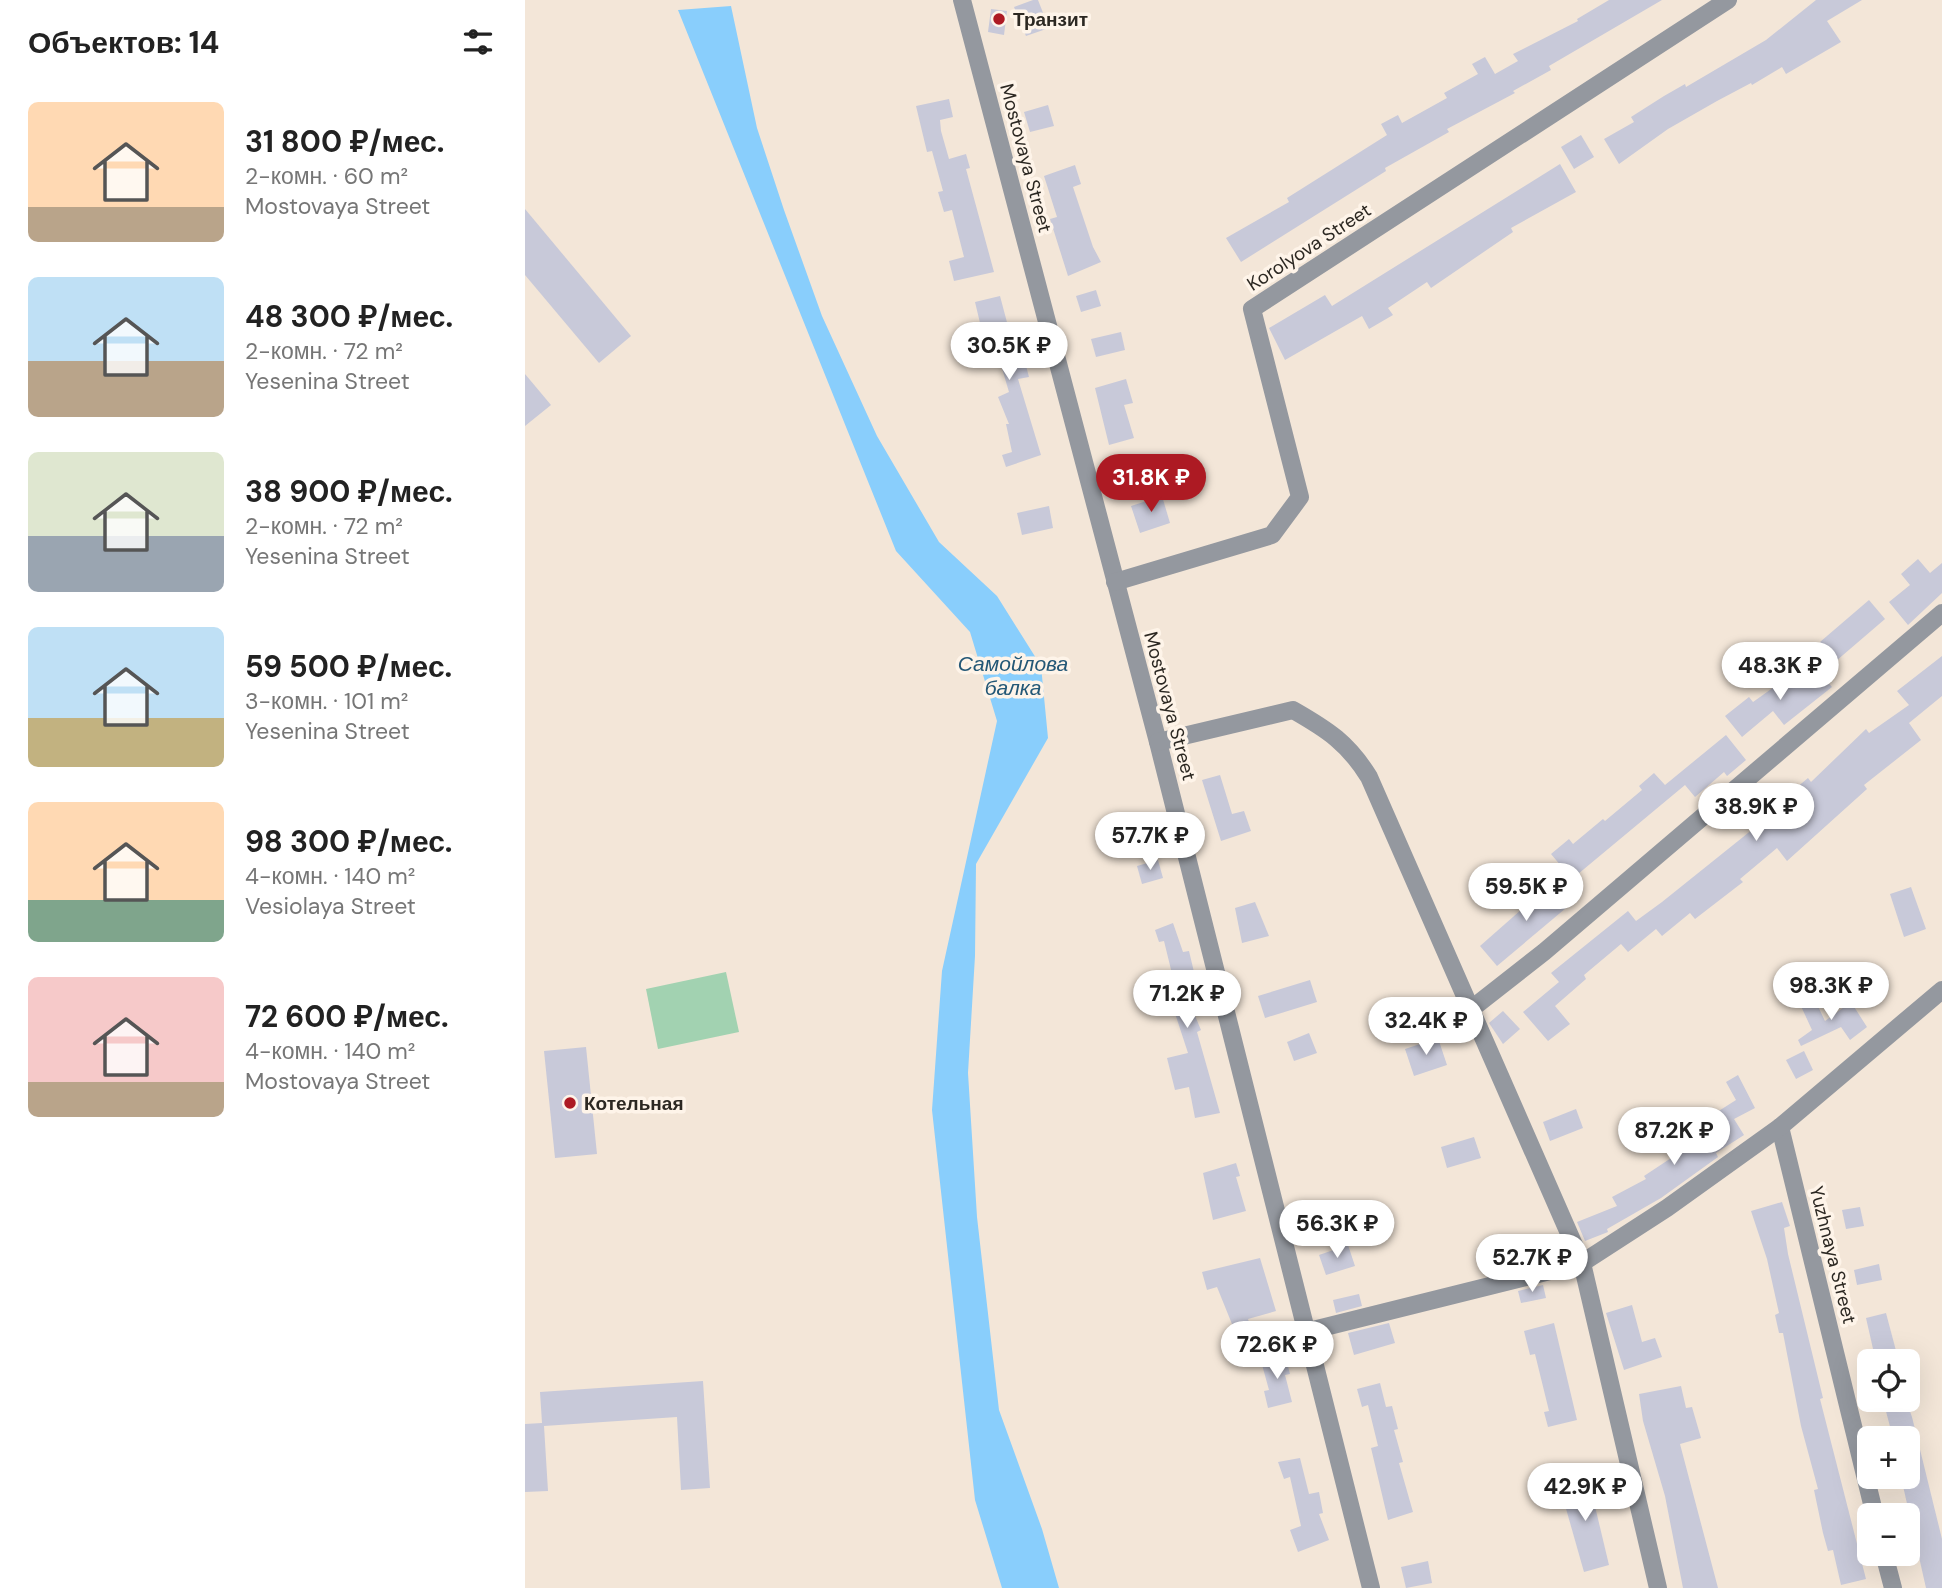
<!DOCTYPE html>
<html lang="ru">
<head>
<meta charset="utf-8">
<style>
	:root { --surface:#fff; --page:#f2f2f2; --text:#222; --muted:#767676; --accent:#ad1a23 }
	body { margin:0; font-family:"DM Sans",sans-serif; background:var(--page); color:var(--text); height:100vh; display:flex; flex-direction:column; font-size:26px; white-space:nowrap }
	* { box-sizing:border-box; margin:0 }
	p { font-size:23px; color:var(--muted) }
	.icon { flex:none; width:38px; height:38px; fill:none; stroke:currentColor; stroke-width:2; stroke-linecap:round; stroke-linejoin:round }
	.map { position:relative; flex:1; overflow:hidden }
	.panel { display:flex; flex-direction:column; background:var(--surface); width:525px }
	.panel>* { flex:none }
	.tools { position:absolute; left:1332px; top:1349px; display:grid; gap:14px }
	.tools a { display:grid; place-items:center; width:63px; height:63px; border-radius:10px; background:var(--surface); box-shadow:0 7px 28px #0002; font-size:35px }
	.price { position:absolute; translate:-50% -60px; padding:0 16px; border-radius:24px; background:#fff; color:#222; font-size:23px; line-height:46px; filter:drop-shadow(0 2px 4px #0008) }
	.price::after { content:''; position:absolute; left:50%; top:42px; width:21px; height:16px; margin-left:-10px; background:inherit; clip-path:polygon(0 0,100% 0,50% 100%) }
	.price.selected { background:var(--accent); color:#fff }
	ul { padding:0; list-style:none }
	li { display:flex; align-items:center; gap:21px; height:175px; padding:0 28px }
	li span { display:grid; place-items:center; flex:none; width:196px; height:140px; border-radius:10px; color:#555 }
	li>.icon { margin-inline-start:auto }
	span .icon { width:84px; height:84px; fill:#fffc; stroke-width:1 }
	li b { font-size:30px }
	h2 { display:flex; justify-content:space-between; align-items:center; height:84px; padding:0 28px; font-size:30px }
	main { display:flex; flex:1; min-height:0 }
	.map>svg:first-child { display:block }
</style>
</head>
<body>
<main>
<section class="panel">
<h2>Объектов: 14<svg class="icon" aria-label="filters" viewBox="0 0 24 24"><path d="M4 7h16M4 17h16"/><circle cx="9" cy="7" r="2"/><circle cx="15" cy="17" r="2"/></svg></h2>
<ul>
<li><span style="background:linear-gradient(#ffd9b3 75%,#b9a48a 0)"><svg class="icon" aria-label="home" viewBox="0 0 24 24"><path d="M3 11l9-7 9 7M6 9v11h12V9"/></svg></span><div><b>31 800 ₽/мес.</b><p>2-комн. · 60 m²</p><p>Mostovaya Street</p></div></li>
<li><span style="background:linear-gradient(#bfe0f5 60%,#b9a48a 0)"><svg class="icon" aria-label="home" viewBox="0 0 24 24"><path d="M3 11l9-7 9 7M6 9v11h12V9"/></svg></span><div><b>48 300 ₽/мес.</b><p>2-комн. · 72 m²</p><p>Yesenina Street</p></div></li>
<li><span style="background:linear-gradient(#dfe7d0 60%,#9aa5b1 0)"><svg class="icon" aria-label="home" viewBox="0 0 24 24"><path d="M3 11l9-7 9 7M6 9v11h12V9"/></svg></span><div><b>38 900 ₽/мес.</b><p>2-комн. · 72 m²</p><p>Yesenina Street</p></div></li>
<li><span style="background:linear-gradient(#bfe0f5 65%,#c2b280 0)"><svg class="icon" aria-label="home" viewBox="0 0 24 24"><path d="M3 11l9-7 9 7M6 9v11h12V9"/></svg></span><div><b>59 500 ₽/мес.</b><p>3-комн. · 101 m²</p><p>Yesenina Street</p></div></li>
<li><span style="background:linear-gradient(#ffd9b3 70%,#7fa58c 0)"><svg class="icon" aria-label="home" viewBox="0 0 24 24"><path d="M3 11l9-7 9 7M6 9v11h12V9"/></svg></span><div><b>98 300 ₽/мес.</b><p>4-комн. · 140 m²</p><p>Vesiolaya Street</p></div></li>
<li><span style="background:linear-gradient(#f6c9c9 75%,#b9a48a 0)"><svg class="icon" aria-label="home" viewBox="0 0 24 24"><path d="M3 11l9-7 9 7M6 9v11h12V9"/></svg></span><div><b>72 600 ₽/мес.</b><p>4-комн. · 140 m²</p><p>Mostovaya Street</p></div></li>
</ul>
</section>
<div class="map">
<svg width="1417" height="1588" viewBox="0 0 1417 1588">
	<rect width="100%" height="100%" fill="#f3e6d8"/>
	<polygon fill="#a2d2b1" points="201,972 214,1032 133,1049 121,989"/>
	<polygon fill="#89cefc" points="206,6 232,128 259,210 297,316 352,436 414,542 472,596 516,666 523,738 451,864 450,956 443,1073 452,1217 474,1410 517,1529 534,1588 477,1588 450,1500 407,1110 417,971 472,721 445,632 371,551 153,10"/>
	<g fill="#c8c9d9">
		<polygon points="508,0 513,0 524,28 501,36 489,7"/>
		<polygon points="1084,0 1137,0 1024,66 1026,70 988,91 990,93 922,129 924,132 860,168 861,171 716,262 701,238 764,202 762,198 862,135 856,124 873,115 877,123 922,98 919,93 953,74 947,64 960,57 970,74 993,61 988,54 1053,21 1052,19"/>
		<polygon points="1291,0 1337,0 1302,21 1316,42 1261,74 1257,67 1227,85 1226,83 1192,101 1143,129 1094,164 1079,139 1109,122 1106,117 1139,96 1160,84 1161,87 1241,40"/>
		<polygon points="466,9 482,11 479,35 463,32"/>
		<polygon points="424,99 428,117 415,120 416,131 424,159 441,154 445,168 441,169 469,272 429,281 424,261 439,257 427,210 419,212 413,192 418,191 407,151 402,152 391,106"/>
		<polygon points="523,105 529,126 505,132 499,112"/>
		<polygon points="1056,135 1069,157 1049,169 1036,147"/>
		<polygon points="1035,164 1051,192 986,228 988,232 906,288 902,282 863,308 868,315 844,329 837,316 760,360 744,328 800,295 807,306"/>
		<polygon points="550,165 556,184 548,187 568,247 576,262 543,276 525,219 532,217 519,176"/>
		<polygon points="0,209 106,336 74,363 0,275"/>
		<polygon points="571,290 576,306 556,312 551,296"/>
		<polygon points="475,296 492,360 499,358 504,377 493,379 516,455 481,467 477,455 487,452 481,424 484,424 473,397 484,392 470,345 461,348 450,302"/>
		<polygon points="596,332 600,350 571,357 566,339"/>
		<polygon points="0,374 26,405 0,426"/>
		<polygon points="601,379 608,403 599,405 609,438 584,445 570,388"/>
		<polygon points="637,496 645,523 615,533 606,506"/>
		<polygon points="524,506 528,528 497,535 492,513"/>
		<polygon points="1393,559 1405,573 1417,563 1417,593 1383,625 1364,602 1385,585 1376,574"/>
		<polygon points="1344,600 1360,619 1311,661 1295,642"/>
		<polygon points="1417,656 1417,696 1384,723 1396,740 1339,785 1342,789 1262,861 1252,848 1215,879 1218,882 1170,919 1165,913 1137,936 1131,929 1103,952 1096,944 1059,975 1061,979 1030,1006 1045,1024 1023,1041 998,1012 1034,982 1026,973 1103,911 1111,921 1137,902 1233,825 1230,822 1283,778 1286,782 1341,729 1344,733 1384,705 1372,691"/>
		<polygon points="1288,665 1307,687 1259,725 1248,711 1217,737 1200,716 1224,697 1228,702 1256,682 1261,688"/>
		<polygon points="1201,735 1221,760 1202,776 1199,772 1170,797 1160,785 1047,879 1026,854 1044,839 1048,844 1078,819 1080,821 1117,790 1114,786 1129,773 1140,785"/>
		<polygon points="695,775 707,814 719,811 726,831 696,841 677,780"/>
		<polygon points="633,860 638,878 617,884 612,866"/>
		<polygon points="1030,880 1047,903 972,966 955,946"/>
		<polygon points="1386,887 1401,929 1379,937 1365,894"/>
		<polygon points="730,902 744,936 717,943 710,908"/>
		<polygon points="648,923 658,952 664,951 669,972 664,973 672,996 663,999 676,1030 672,1032 695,1113 670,1118 664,1087 650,1090 642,1058 663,1053 642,989 650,986 639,941 634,942 630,930"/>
		<polygon points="785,980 792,1002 740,1018 733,996"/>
		<polygon points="1289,998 1300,1021 1326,1002 1342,1027 1325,1040 1316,1027 1276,1046 1273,1040 1287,1030 1275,1004"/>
		<polygon points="978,1011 995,1029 978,1044 964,1023"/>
		<polygon points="784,1033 792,1053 769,1061 762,1042"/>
		<polygon points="913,1038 922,1065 889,1076 880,1049"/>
		<polygon points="61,1047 72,1154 30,1158 19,1051"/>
		<polygon points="1279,1051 1288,1070 1271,1079 1261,1060"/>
		<polygon points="1213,1075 1230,1108 1209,1119 1219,1135 1191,1153 1193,1157 1136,1198 1082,1229 1083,1232 1060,1241 1052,1222 1092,1206 1087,1197 1121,1179 1119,1176 1196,1125 1189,1114 1211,1100 1201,1082"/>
		<polygon points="1051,1109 1058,1128 1025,1141 1018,1122"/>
		<polygon points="949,1137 956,1158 922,1168 916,1147"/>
		<polygon points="711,1163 715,1176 711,1177 721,1211 688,1220 678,1173"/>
		<polygon points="1257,1202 1265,1226 1259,1228 1263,1254 1298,1398 1295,1399 1341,1579 1316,1585 1308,1550 1303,1551 1298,1533 1289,1490 1293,1489 1276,1426 1258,1333 1254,1333 1250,1315 1254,1313 1242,1259 1226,1211"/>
		<polygon points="1335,1207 1339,1226 1321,1229 1317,1210"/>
		<polygon points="823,1245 830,1266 801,1275 794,1255"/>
		<polygon points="735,1258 751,1311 723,1319 730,1340 709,1347 703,1331 709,1329 692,1287 682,1290 677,1272"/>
		<polygon points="1354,1264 1357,1280 1332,1285 1329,1270"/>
		<polygon points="1018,1285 1021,1298 996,1303 993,1291"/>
		<polygon points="834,1294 837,1306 811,1313 808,1300"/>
		<polygon points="1107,1305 1117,1342 1130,1338 1137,1357 1099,1370 1081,1313"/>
		<polygon points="1361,1313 1374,1362 1351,1362 1341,1318"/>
		<polygon points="864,1323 870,1343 829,1355 823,1333"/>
		<polygon points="1029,1323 1052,1420 1023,1427 1019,1412 1024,1411 1010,1354 1005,1355 999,1331"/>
		<polygon points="760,1355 765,1374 760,1375 767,1402 743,1408 739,1391 744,1390 736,1361"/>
		<polygon points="178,1381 185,1488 156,1490 152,1417 19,1426 23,1491 0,1492 0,1424 17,1423 15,1392"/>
		<polygon points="855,1383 861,1407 867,1406 873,1429 869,1430 878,1462 874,1463 888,1512 863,1520 846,1448 853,1446 843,1405 837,1407 832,1389"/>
		<polygon points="1156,1386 1161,1408 1167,1407 1176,1438 1155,1444 1193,1588 1158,1588 1140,1496 1118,1421 1114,1394"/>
		<polygon points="1358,1400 1381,1400 1387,1417 1417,1539 1417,1588 1401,1588 1376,1477 1382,1477 1382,1438 1368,1438"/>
		<polygon points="775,1458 784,1494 794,1492 798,1513 794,1514 804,1540 773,1552 765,1530 776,1526 765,1477 759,1479 753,1462"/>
		<polygon points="1063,1477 1084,1565 1059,1572 1034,1484"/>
		<polygon points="903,1561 907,1583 881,1588 876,1567"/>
	</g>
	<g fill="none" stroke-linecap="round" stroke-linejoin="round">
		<g stroke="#94989f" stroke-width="18">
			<polyline points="437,0 633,742 846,1588"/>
			<polyline points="590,582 747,535 775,497 727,309 1203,0"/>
			<path d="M633 742 768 710C803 730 823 743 844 777L1057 1263 1133 1588"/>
			<polyline points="945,1010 1019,952 1417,613"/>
			<polyline points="1255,1127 1350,1516"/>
			<polyline points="784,1331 1057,1263 1142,1208 1255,1127 1417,990"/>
			<polyline points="1359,1554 1368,1588"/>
		</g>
	</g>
	<g fill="#ad1a23" stroke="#fef4e9" stroke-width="2.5">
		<circle cx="474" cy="19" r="7"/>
		<circle cx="45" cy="1103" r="7"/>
	</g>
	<g text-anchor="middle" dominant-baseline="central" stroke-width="7" stroke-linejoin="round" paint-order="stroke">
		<g font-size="19" font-weight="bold" fill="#2c2822" stroke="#fef4e9" text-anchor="start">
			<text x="488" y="19">Транзит</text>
			<text x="59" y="1103">Котельная</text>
		</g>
		<g font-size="19" fill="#2c2822" stroke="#fef4e9">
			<text transform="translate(501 158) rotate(75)">Mostovaya Street</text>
			<text transform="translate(784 247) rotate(-33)">Korolyova Street</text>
			<text transform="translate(645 706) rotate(75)">Mostovaya Street</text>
			<text transform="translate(1308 1255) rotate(76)">Yuzhnaya Street</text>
		</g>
		<g font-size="21" font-style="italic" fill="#235776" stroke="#fef4e9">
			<text x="488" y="664">Самойлова<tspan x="488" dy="24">балка</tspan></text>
		</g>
	</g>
</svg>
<div class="tools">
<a><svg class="icon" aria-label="locate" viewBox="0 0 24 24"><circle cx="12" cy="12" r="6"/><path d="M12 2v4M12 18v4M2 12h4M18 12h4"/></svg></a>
<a>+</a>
<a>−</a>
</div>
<b class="price" style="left:484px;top:382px">30.5K ₽</b>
<b class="price selected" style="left:626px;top:514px">31.8K ₽</b>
<b class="price" style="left:1255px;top:702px">48.3K ₽</b>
<b class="price" style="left:1231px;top:843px">38.9K ₽</b>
<b class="price" style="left:625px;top:872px">57.7K ₽</b>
<b class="price" style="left:1001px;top:923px">59.5K ₽</b>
<b class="price" style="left:1306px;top:1022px">98.3K ₽</b>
<b class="price" style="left:662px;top:1030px">71.2K ₽</b>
<b class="price" style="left:901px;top:1057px">32.4K ₽</b>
<b class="price" style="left:1149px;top:1167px">87.2K ₽</b>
<b class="price" style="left:812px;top:1260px">56.3K ₽</b>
<b class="price" style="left:1007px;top:1294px">52.7K ₽</b>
<b class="price" style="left:752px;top:1381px">72.6K ₽</b>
<b class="price" style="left:1060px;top:1523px">42.9K ₽</b>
</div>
</main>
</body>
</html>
